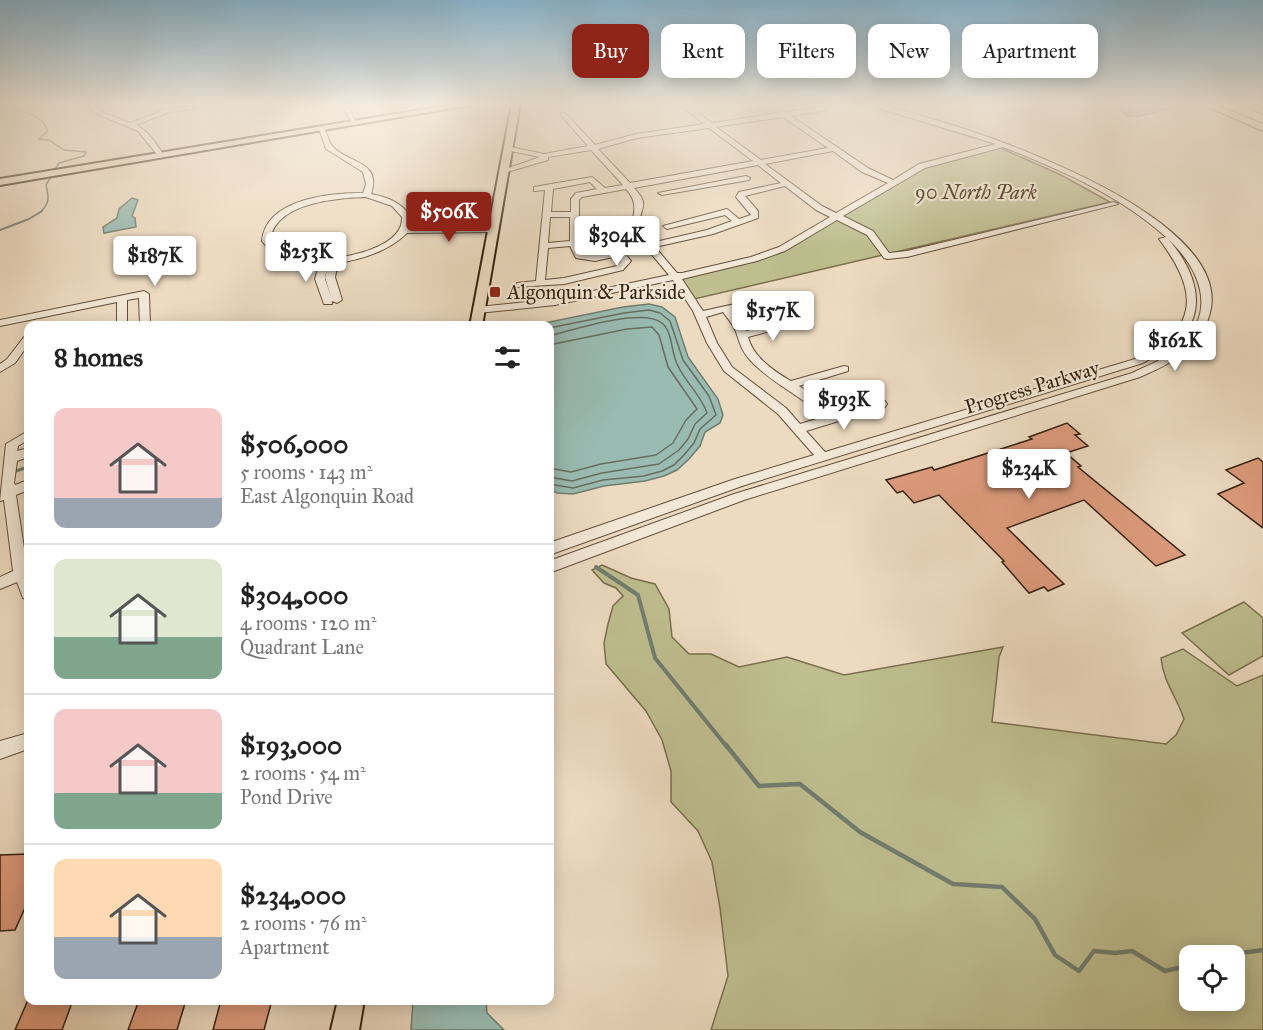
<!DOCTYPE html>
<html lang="en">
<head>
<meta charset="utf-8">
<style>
	:root { --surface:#fff; --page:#f2f2f2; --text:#222; --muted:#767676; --line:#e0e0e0; --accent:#8f2418 }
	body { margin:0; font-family:"IM FELL Great Primer",serif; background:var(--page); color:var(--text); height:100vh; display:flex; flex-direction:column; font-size:22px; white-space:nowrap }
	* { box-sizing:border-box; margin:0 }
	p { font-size:20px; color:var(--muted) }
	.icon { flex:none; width:33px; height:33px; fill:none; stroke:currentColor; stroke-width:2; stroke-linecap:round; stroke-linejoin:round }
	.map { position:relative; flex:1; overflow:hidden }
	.panel { position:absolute; left:24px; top:321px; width:530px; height:684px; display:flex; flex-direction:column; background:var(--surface); border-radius:12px; box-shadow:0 3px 15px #0003 }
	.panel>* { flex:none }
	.top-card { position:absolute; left:572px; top:24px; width:570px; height:54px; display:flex; gap:12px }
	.tools { position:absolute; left:1179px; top:945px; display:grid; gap:12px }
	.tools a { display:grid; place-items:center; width:66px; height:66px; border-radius:12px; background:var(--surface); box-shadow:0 3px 15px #0003; font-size:30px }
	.price { position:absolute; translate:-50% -51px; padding:0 14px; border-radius:6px; background:#fff; color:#222; font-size:20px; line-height:39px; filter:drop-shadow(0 2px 3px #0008) }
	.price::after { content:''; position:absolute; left:50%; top:36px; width:18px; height:14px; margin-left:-9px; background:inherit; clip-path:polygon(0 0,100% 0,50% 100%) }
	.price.active { background:var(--accent); color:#fff }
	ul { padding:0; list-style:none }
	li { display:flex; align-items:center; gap:18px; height:150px; padding:0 30px }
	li+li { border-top:2px solid var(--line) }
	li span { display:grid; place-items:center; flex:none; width:168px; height:120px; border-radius:12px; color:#555 }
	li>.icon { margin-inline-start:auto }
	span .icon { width:72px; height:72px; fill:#fffc; stroke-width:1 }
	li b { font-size:26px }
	h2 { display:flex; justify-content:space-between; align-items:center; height:72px; padding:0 30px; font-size:26px }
	.pill { padding:0 21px; border-radius:12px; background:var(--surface); box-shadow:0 3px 15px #0003; font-size:21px; line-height:54px }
	.pill.active { background:var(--accent); color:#fff }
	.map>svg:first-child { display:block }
</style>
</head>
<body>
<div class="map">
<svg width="1263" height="1030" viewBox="0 0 1263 1030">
	<rect width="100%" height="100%" fill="#eddbc1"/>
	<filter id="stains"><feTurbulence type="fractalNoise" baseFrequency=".00333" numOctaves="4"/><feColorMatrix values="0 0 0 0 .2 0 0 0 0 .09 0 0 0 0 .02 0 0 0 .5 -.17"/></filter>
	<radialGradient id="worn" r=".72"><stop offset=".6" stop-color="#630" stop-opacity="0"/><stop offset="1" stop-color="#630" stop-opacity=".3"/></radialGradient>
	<g fill="#bebe8f" stroke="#7a6f4e" stroke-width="1.5" fill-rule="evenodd">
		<polygon points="996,146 1061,175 1110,202 690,300 678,280 768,255 906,173"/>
		<path d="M602 565 631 578 655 584 669 609 672 637 689 654H711L739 667 787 657 844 675 1003 647 999 657 992 722 1166 744 1176 735 1184 719C1177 698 1163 681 1161 658L1183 649 1237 686 1263 675V1030H711L728 976 720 908 712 862 698 831 671 802V771L662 740 646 711 606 664 604 643 608 624 613 606 623 596 616 588 604 583 592 570ZM1190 956H1234V1000H1190Z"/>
		<polygon points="1244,602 1263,618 1263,656 1229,675 1182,633"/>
	</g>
	<g fill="#99bbb2" stroke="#717d70" stroke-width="1.5">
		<polygon points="1130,104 1176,104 1181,106 1139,116 1127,116 1119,108"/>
		<polygon points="132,198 138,200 132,216 135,218 136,227 104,233 103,227 117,218 119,209"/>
		<polygon points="649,304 662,307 675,317 688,357 718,399 723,415 720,423 705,432 700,446 689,459 677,470 664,476 645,481 604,486 573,494 557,493 549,489 549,326 535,325 623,307"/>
		<polygon points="413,1000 486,1001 487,1013 504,1030 411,1030"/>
	</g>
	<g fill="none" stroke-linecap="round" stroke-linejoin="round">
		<g stroke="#676e60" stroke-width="1.5">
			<polyline points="549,328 624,313 649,310 660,313 670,321 683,360 709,396 716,415 700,429 694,443 684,455 674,465 662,471 644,476 603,480 573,488 549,484"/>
			<path d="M549 336C572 330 642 307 662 323 673 332 671 354 678 366 686 383 701 395 707 413L695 424 688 439 679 450 659 464 602 473 572 481 549 477"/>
			<polyline points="549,345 627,329 652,327 659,335 668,367 697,409 686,420 673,443 656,455 601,464 571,472 549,468"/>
		</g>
		<path stroke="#717d70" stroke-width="1.5" d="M17 104 16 108C30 114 42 116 48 131L39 139 49 140 64 150 86 152 84 156 59 163 46 185C49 197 50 204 40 212"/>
		<polyline stroke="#717d70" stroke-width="2" points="0,230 29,219 42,211"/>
		<polyline stroke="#717d70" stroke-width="3" points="13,472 28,467"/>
		<polyline stroke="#717d70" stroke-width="4" points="596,567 638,595 655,658 727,747"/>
		<g stroke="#717d70" stroke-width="4.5">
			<polyline points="726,745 759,786 800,784 860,832 953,884 1002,887 1035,919 1055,955 1079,971 1094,951 1115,953 1132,951 1165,971 1187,966 1190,962"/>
			<polyline points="1220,956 1263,950"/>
		</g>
	</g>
	<g fill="#dd9b7d" stroke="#35200e" stroke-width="1.5">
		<polygon points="1067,423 1080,434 1075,435 1088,446 1066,453 1081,466 1078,467 1185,555 1156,566 1084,500 1007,528 1064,584 1048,591 1044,587 1029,593 1002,562 1004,561 939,495 914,503 903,491 897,493 886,480 932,467 934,470 1004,448 1032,439 1029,437"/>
		<polygon points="1258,458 1263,462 1263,528 1218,494 1244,483 1226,470"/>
		<polygon points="28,854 28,901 15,930 0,931 0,855"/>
		<polygon points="28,1000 73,1000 62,1030 15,1030"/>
		<polygon points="139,1000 186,1000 177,1030 128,1030"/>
		<polygon points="221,1000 272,1000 264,1030 213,1030"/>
	</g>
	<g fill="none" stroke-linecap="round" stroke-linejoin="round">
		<defs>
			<g id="minor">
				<path d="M87 104H94L102 112 130 123 166 109 217 104 167 113 136 125C149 132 156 143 164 156L160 158 138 131 97 114Z"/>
				<polygon points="341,104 347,104 357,125 353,125"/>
				<path d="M679 104H686L712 123 839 104 817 112 791 116 868 168 893 180 919 164 996 144 865 104C888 104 913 114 936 120 1002 139 1226 218 1211 308 1204 346 1173 363 1140 377L744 500 549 573V561L734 494 1132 373C1149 365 1167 358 1181 345 1218 310 1199 268 1168 239 1194 268 1210 309 1179 340 1169 350 1155 356 1143 363L745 485 549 555V543L735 479 814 455 778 414 724 371 707 343 693 311 673 280 555 305 478 313 473 310 478 307 555 299 669 275 647 249 625 254 631 261 623 270 564 284 517 287V283L536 281 545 190 534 191V187L592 177 605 188 623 185 591 150 548 157V160L504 173 500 171 540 157 506 150V146L544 154 588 146 561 115V113H565L595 145 636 134 704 124ZM783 117 828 148 761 160 716 127ZM709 128 753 161 630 183 598 149 637 138ZM1003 147C1059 169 1120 195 1166 237L1159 239C1180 267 1203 305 1171 336 1161 346 1147 352 1135 359L825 452 806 431 885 407 887 404 885 401 881 400 833 414 818 398 799 386 848 371V367L844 366 791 381C774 371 753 357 748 337L800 323V319L746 331 732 310 776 299V295L703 311 682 279 757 261 785 251 837 220 867 235 884 258 887 259 907 257 1118 204 1114 202 907 251 889 253 873 231 843 216 925 168ZM833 151 862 172 888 183 836 213 822 206 765 164ZM758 165 781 183 739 192 736 197 751 215 739 219 727 209 663 226 667 229 725 215 732 221 707 230 651 243C647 238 641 232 640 225 638 207 652 207 634 188ZM590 182 597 189 576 193 571 199V212H551L553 189ZM785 186 816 210 830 217 779 247 751 257 682 273H677L655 247 713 234 758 218V211L745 196ZM626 189C637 201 635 209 632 225L643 244 595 255 582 254 579 249V200L582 197ZM550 217H570V241L548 243ZM570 246 576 258 595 261 617 256 621 261 617 266 564 278 545 280 548 248ZM723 312C727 318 734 325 736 332 740 343 741 350 750 360 771 383 801 395 823 417L800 424 786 408 732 367 717 343 706 317Z"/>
				<path d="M322 127C328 131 327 141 333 147 350 164 382 161 371 194 387 197 401 202 411 217L410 227 493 226 497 229 493 232 407 233C389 251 363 259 338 263L335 277 342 300 337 303 332 301V304H324L315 279 319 265C295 265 276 260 262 241 266 199 329 193 363 193L366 184 363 172 326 149 319 129ZM366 197 392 206 402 217C405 253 319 265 293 257 283 254 277 248 270 241 274 203 336 198 366 197ZM328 265 325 277 331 297 325 279Z"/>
				<polygon points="746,176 750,178 749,180 662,195 658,193"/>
				<polygon points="144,291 149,294 150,326 140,326 139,298 127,300 127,326 117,326 117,302 0,326 0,320"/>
				<polygon points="28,336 28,345 15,363 0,372 0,364 7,359 24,337"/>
				<polygon points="28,431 28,440 18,446 17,451 28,448 28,457 17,461 14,483 15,485 28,480 28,490 16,495 28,575 28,600 23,598 17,582 0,589 0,577 13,571 4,500 0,501 6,444"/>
				<polygon points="28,733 28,749 0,759 0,741"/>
			</g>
			<g id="major">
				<polygon points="457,104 476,104 0,185 0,179"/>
				<polygon points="512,104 520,104 482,326 470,326"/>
				<polygon points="338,1000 364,1000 359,1030 331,1030"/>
			</g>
			<g id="highway">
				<polygon points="1201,104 1214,104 1263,124 1263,131"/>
				<polygon points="1240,104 1254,104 1263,108 1263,114"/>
			</g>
		</defs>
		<use href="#minor" stroke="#634f3b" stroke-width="2"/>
		<use href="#major" stroke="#35200e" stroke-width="4"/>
		<use href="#highway" stroke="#35200e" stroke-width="2"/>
		<use href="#minor" fill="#f3e8d7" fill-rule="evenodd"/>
		<use href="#major" fill="#eddbc1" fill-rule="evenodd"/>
		<use href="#highway" fill="#eddbc1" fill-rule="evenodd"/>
	</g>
	<linearGradient id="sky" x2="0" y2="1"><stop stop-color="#88b7d2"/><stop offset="0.42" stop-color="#f7efe3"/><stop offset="1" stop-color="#f7efe3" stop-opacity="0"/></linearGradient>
	<rect width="1263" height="248" fill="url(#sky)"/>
	<rect fill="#8f2418" stroke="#f3e8d7" stroke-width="2" x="489" y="286" width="12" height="12" rx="3"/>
	<g text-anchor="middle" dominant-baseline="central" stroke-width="4.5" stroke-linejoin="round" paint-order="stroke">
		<g font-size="20" font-style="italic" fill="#5e4f35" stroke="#f3e8d7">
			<text x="976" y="192">90 North Park</text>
		</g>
		<g font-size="20" fill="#35200e" stroke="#f3e8d7" text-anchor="start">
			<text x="507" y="292">Algonquin &amp; Parkside</text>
		</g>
		<g font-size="20" fill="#35200e" stroke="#f3e8d7">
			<text transform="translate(1032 387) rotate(-17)">Progress Parkway</text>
		</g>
	</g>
	<rect width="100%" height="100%" filter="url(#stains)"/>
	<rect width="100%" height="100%" fill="url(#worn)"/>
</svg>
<div class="tools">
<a><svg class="icon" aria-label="locate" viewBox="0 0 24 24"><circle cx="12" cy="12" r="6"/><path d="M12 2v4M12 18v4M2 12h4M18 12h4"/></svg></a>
</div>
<b class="price active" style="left:449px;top:243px">$506K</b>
<b class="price" style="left:617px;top:267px">$304K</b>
<b class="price" style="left:306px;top:283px">$253K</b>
<b class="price" style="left:155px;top:287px">$187K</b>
<b class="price" style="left:773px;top:342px">$157K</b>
<b class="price" style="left:1175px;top:372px">$162K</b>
<b class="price" style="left:844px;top:431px">$193K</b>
<b class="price" style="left:1029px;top:500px">$234K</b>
<div class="top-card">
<a class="pill active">Buy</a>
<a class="pill">Rent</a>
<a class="pill">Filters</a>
<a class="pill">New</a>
<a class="pill">Apartment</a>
</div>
<section class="panel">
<h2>8 homes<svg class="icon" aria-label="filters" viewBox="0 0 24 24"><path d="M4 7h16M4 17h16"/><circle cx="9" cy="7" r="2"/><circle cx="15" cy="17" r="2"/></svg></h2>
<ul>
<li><span style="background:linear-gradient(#f6c9c9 75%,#9aa5b1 0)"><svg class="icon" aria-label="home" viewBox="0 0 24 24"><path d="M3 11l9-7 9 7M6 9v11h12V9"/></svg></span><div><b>$506,000</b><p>5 rooms · 143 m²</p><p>East Algonquin Road</p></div></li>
<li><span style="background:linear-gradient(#dfe7d0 65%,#7fa58c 0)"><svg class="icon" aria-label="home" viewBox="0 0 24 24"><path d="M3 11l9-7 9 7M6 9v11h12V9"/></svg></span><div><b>$304,000</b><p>4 rooms · 120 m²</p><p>Quadrant Lane</p></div></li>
<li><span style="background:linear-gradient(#f6c9c9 70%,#7fa58c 0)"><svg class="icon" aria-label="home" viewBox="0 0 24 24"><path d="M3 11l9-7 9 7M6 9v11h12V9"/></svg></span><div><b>$193,000</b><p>2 rooms · 54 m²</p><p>Pond Drive</p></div></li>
<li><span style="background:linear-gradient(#ffd9b3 65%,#9aa5b1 0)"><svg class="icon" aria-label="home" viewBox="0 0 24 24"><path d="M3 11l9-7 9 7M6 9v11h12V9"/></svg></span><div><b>$234,000</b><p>2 rooms · 76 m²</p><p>Apartment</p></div></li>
</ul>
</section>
</div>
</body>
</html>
